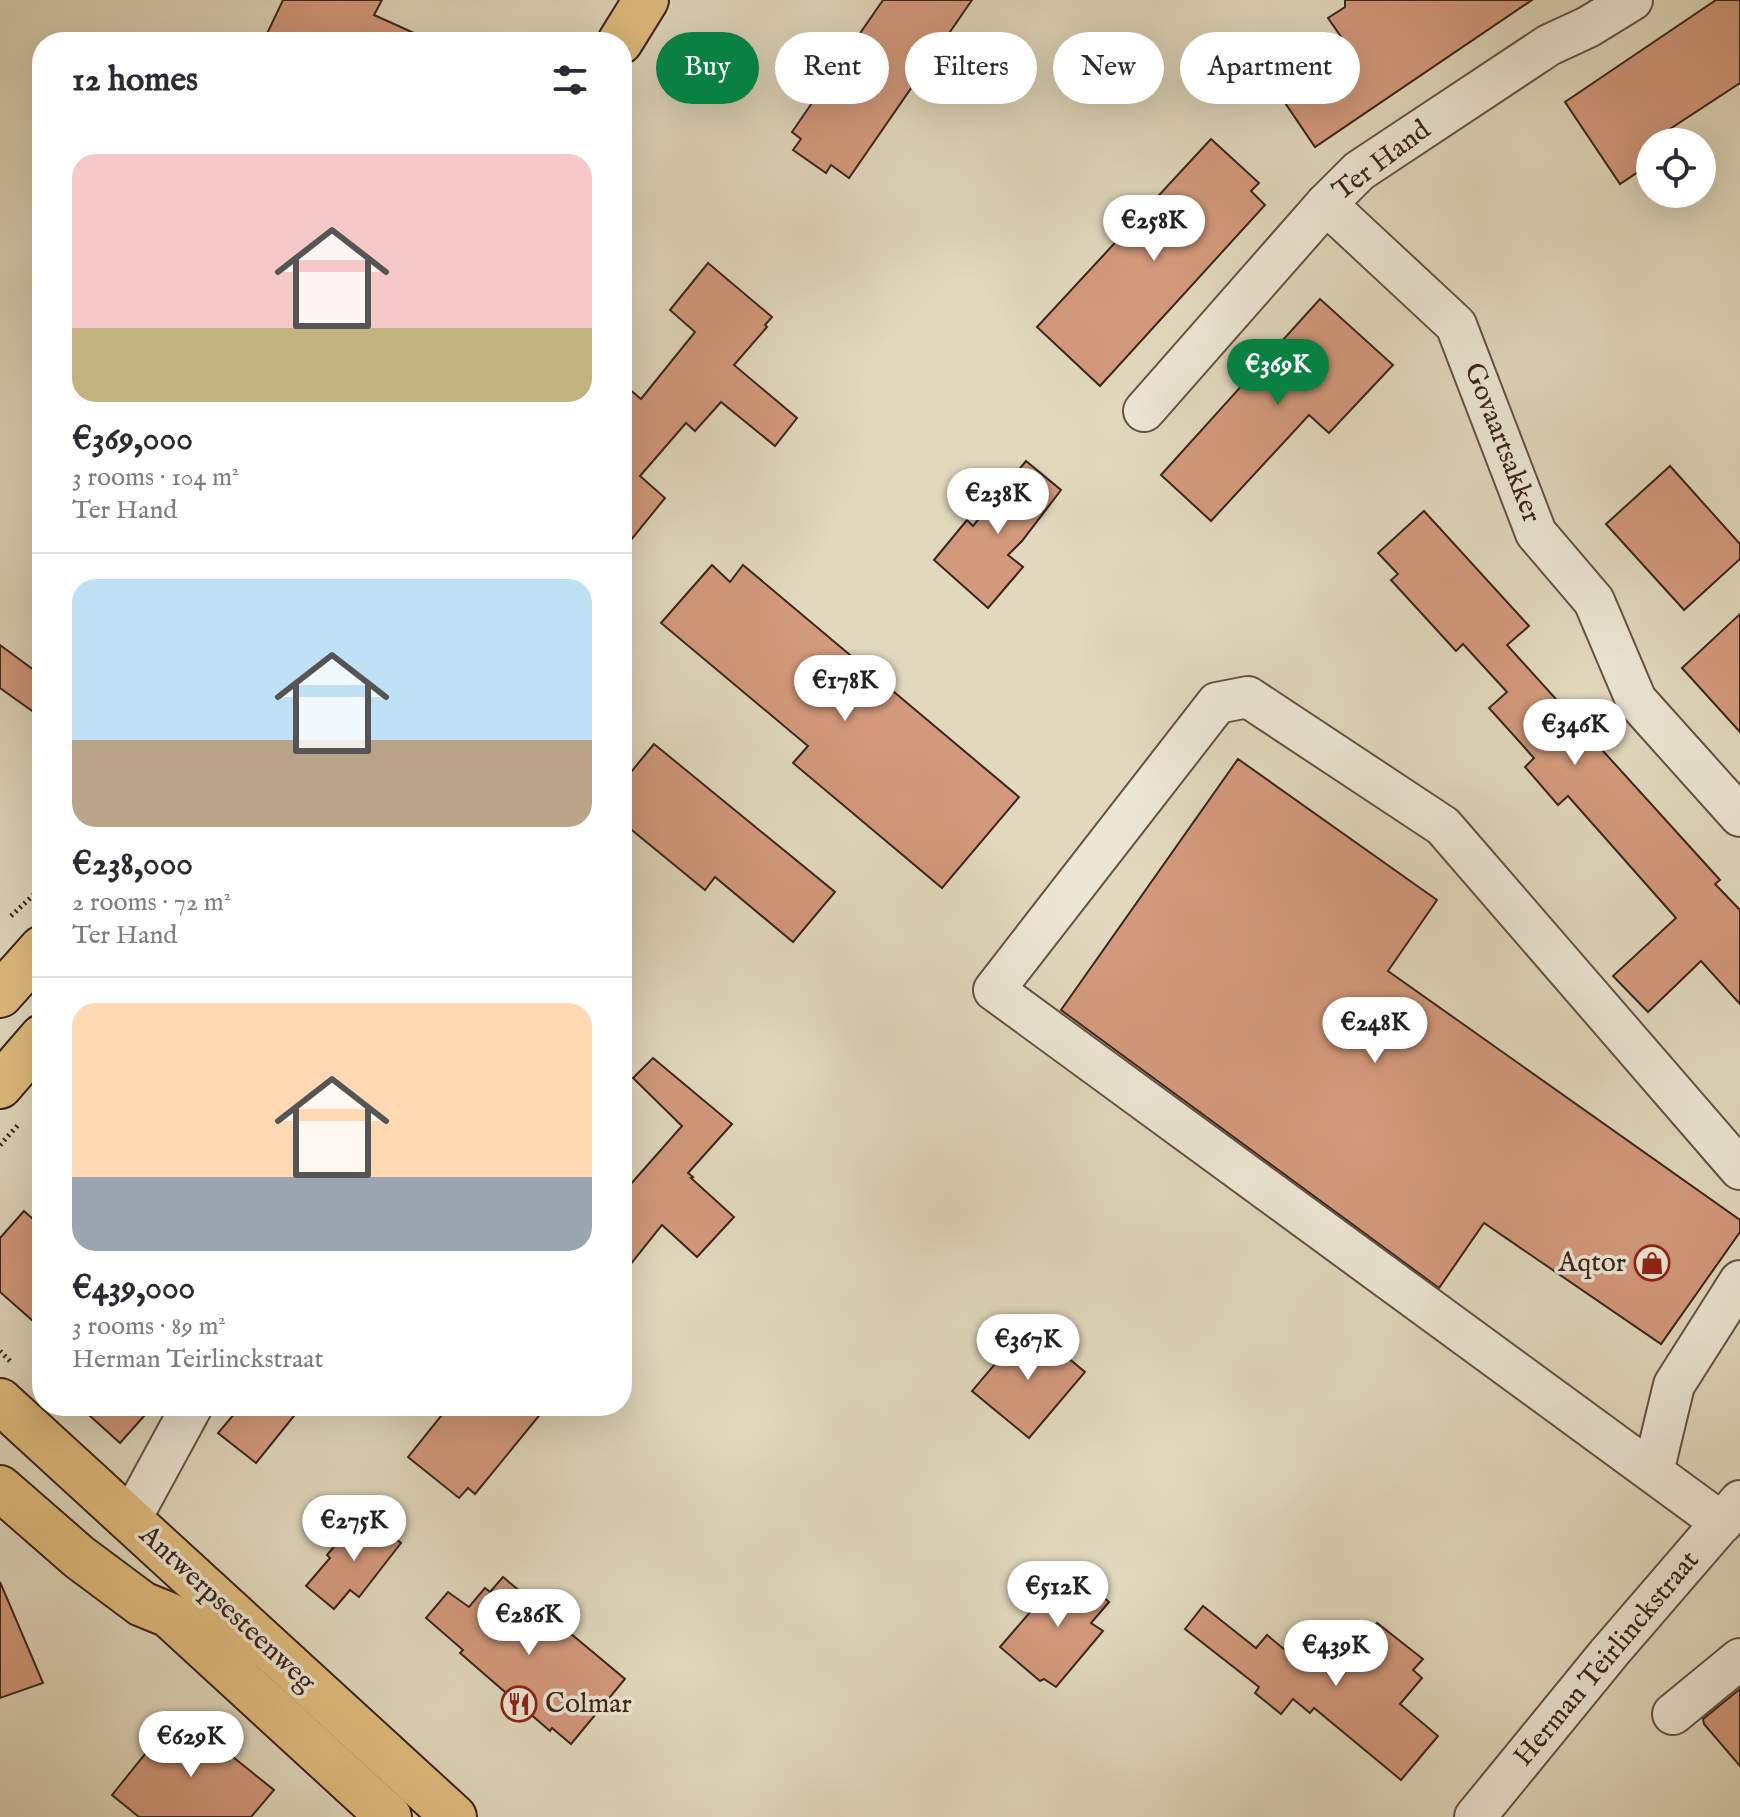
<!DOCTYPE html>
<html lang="en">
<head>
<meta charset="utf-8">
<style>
	:root { --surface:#fff; --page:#f7f7f7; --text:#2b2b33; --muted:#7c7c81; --line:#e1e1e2; --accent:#0b8043 }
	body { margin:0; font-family:"IM FELL English",serif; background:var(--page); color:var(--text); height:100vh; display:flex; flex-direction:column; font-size:30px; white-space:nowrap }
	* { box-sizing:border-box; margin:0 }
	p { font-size:26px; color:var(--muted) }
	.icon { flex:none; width:44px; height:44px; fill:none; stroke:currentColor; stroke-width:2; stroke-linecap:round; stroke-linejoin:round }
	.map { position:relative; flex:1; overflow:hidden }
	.details { position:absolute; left:32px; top:32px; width:600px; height:1384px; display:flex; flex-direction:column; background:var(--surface); border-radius:32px; box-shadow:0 8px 32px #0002 }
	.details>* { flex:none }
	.top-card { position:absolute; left:656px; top:32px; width:760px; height:72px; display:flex; gap:16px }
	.controls { position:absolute; left:1636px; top:128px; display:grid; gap:16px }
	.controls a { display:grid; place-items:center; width:80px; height:80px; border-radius:50%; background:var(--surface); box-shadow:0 8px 32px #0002; font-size:40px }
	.price { position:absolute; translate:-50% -68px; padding:0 18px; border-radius:28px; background:#fff; color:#222; font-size:26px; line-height:52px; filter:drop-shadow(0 2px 4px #0008) }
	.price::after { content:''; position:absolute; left:50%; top:48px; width:24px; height:18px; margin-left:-12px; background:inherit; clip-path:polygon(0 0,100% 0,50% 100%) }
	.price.on { background:var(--accent); color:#fff }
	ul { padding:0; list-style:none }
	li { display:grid; align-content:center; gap:16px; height:424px; padding:0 40px }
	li+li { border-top:2px solid var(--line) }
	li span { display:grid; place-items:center; height:248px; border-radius:24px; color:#555 }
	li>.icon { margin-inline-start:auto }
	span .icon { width:144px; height:144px; fill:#fffc; stroke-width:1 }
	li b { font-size:34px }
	h2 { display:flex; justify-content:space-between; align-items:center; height:96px; padding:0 40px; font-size:34px }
	.chip { padding:0 28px; border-radius:36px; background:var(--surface); box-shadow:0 8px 32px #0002; font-size:28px; line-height:72px }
	.chip.on { background:var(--accent); color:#fff }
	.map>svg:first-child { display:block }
</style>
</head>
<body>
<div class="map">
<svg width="1740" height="1817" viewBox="0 0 1740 1817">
	<rect width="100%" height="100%" fill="#e1d8bd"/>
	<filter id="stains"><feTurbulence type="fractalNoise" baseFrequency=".0025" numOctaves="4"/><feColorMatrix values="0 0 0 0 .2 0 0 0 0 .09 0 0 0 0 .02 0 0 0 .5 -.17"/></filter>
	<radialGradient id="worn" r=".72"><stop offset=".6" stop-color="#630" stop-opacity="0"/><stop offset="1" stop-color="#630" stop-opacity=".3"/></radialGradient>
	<g fill="#d3997c" stroke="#3c251d" stroke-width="2">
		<polygon points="283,0 382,0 374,15 434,42 263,42"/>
		<polygon points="883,0 972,0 849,178 831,165 826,173 793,150 801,139 792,132"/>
		<polygon points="1345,0 1532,0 1315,147 1275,88 1344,41 1328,18 1345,7"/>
		<polygon points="1716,0 1740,0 1740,83 1650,142 1650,164 1620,184 1565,102"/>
		<polygon points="1211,139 1259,183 1251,191 1265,205 1100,386 1037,327"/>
		<polygon points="708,263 772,317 765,325 767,327 734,365 797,418 775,446 721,402 695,431 686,423 640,476 665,498 622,551 622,383 641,399 695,332 670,310"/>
		<polygon points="1320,299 1393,365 1329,433 1309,415 1211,521 1161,475"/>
		<polygon points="1026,461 1061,490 1022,541 1008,555 1023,567 988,608 934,560 967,520 973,526"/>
		<polygon points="1670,466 1740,544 1740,559 1684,610 1606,524"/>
		<polygon points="1424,511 1529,626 1507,645 1720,880 1715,884 1740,910 1740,1004 1701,961 1648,1012 1613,976 1676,918 1568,796 1558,805 1525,767 1534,758 1489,708 1507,692 1463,644 1456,651 1391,580 1398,574 1378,553"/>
		<polygon points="712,565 730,582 743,565 1019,797 942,888 793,763 808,746 661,623"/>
		<polygon points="1740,614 1740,732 1682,668"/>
		<polygon points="0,645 42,676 42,718 0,688"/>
		<polygon points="654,744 835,892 793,942 715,877 705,890 622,822 622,783"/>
		<polygon points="1238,759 1437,900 1388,971 1740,1220 1740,1232 1661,1344 1484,1223 1439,1288 1061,1010"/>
		<polygon points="653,1058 732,1124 688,1173 693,1177 691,1178 734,1217 697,1257 662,1225 622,1275 622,1194 682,1126 633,1078"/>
		<polygon points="24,1211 42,1227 42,1329 0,1292 0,1238"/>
		<polygon points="1028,1325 1085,1372 1029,1438 972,1391"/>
		<polygon points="79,1406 153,1406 120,1443"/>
		<polygon points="241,1406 302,1406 256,1463 218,1433"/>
		<polygon points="449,1406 547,1406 475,1494 468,1488 459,1498 408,1457"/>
		<polygon points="367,1516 401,1543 359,1597 350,1590 334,1609 306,1586 330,1558 327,1555 348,1530 352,1534"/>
		<polygon points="1069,1567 1109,1602 1091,1623 1103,1631 1056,1687 1044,1679 1040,1681 1000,1647"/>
		<polygon points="503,1577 625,1679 571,1744 552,1728 550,1731 460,1653 463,1650 426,1618 448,1592 469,1607 485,1588 490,1592"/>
		<polygon points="0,1582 43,1683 0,1698"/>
		<polygon points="1203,1606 1256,1648 1267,1635 1309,1670 1317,1660 1335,1674 1377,1623 1423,1659 1413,1670 1422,1678 1400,1704 1438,1736 1401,1780 1314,1708 1310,1713 1293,1699 1281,1714 1255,1693 1259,1687 1185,1629"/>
		<polygon points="1740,1689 1740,1766 1704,1724 1703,1719"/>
		<polygon points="178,1713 274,1790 251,1817 139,1817 112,1795"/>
	</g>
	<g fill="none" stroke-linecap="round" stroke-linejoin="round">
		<defs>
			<g id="minor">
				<polyline points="1326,204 1456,325 1536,533 1594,601 1636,700 1740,816"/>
				<polyline points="1144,411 1326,204 1359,171 1549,45 1588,27 1632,0"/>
				<polyline points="1653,1472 1674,1385 1740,1281"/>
				<polyline points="130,1520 192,1406"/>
				<polyline points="1722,1523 994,990 1217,703 1248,697 1443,826 1740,1169"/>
				<polyline points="1673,1714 1740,1659"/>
				<polyline points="1475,1817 1609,1653 1740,1501"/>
			</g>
			<g id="major">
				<polyline points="620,42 646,0"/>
				<polyline points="0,995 42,948"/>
				<polyline points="0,1086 42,1037"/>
				<polyline points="0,1401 454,1817"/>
				<polyline points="0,1488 79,1557 142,1604 169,1615 389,1817"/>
			</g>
		</defs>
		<use href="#minor" stroke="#655245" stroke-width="44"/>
		<use href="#major" stroke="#3c251d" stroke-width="48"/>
		<g stroke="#3c251d" stroke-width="5" stroke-dasharray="2 4" stroke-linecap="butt">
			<polyline points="11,916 42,887"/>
			<polyline points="0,1145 18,1125"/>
			<polyline points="0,1351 11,1362"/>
		</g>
		<use href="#minor" stroke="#ece6d4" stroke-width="40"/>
		<use href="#major" stroke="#e0bc7e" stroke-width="44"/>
	</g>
	<defs>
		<symbol id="shop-ring" viewBox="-11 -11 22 22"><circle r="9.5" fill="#ece6d4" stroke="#8f2418" stroke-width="1.5"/><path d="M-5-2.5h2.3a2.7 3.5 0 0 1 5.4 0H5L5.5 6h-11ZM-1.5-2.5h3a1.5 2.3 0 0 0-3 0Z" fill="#8f2418"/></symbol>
		<symbol id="restaurant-ring" viewBox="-11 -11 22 22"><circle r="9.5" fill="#ece6d4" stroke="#8f2418" stroke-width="1.5"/><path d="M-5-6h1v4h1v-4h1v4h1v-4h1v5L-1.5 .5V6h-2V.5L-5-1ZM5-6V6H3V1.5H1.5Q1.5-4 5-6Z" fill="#8f2418"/></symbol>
	</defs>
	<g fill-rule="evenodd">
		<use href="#shop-ring" x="1632" y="1243" width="40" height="40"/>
		<use href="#restaurant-ring" x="499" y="1684" width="40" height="40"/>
	</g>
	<g text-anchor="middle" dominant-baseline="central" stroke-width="7" stroke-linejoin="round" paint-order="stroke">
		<g font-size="28" fill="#3c251d" stroke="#ece6d4">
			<text transform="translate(1382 161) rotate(-37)">Ter Hand</text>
			<text transform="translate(1502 443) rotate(69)">Govaartsakker</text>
			<text transform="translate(227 1609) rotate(43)">Antwerpsesteenweg</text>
			<text transform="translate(1607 1659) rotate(-50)">Herman Teirlinckstraat</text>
		</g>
		<g font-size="28" fill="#3c251d" stroke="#ece6d4" text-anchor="end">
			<text x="1626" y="1263">Aqtor</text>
			<text x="545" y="1704" text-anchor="start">Colmar</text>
		</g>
	</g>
	<rect width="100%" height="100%" filter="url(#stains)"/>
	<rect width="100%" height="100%" fill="url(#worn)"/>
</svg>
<div class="controls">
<a><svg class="icon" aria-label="locate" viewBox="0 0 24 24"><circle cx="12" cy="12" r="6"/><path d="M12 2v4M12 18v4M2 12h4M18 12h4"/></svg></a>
</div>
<b class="price" style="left:1154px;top:263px">€258K</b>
<b class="price on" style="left:1278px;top:407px">€369K</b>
<b class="price" style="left:998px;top:536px">€238K</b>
<b class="price" style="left:845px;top:723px">€178K</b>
<b class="price" style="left:1575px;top:767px">€346K</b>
<b class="price" style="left:1375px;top:1065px">€248K</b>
<b class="price" style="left:1028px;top:1382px">€367K</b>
<b class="price" style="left:354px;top:1563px">€275K</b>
<b class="price" style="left:1058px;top:1629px">€512K</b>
<b class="price" style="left:529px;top:1657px">€286K</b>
<b class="price" style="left:1336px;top:1688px">€439K</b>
<b class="price" style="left:191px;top:1779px">€629K</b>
<div class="top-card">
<a class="chip on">Buy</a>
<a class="chip">Rent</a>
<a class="chip">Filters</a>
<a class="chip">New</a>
<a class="chip">Apartment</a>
</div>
<section class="details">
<h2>12 homes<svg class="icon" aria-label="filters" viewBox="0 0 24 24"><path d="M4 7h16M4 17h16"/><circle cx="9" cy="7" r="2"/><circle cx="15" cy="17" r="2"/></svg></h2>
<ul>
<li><span style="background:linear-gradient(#f6c9c9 70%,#c2b280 0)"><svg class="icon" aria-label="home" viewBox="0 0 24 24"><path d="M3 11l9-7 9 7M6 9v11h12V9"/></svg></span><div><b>€369,000</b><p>3 rooms · 104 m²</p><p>Ter Hand</p></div></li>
<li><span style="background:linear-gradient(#bfe0f5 65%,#b9a48a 0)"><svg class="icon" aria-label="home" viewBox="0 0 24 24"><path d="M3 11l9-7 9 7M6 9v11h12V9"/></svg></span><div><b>€238,000</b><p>2 rooms · 72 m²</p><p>Ter Hand</p></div></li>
<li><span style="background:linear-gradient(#ffd9b3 70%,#9aa5b1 0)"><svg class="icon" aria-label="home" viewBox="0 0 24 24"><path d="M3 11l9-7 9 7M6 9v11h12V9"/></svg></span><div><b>€439,000</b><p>3 rooms · 89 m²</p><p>Herman Teirlinckstraat</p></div></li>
</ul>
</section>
</div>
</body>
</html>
